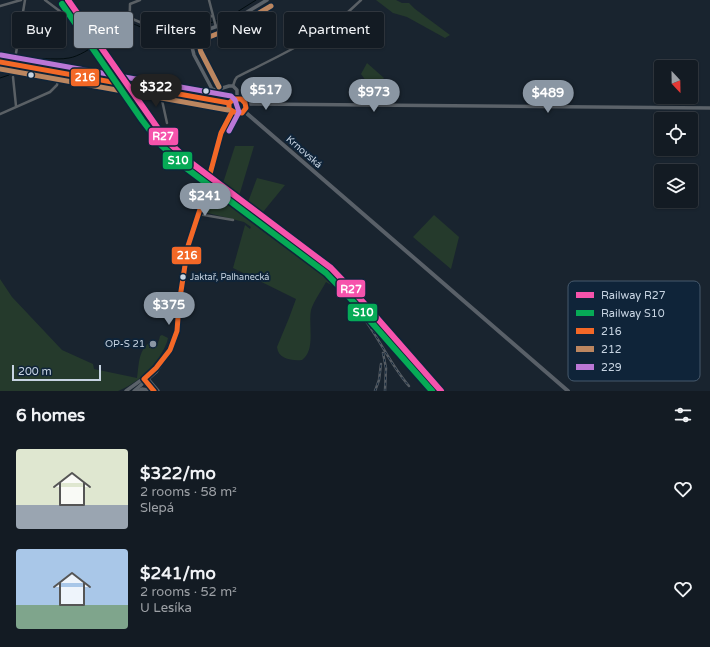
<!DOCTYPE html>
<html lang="en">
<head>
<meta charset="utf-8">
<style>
	:root { --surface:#131b23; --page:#202830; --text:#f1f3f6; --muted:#9da1a6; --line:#323941; --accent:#8a96a3 }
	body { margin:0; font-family:"Varela Round",sans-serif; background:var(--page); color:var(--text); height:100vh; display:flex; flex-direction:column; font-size:15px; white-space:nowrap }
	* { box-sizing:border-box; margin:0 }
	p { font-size:13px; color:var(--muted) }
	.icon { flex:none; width:22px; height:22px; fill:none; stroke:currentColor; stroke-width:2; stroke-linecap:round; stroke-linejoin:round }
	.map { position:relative; height:391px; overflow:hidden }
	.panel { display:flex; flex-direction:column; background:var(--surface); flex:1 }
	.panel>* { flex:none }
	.guide { position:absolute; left:12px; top:12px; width:400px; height:36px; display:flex; gap:8px }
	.needle { width:26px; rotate:158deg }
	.tools { position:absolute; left:654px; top:60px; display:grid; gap:8px }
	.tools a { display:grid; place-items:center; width:44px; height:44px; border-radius:4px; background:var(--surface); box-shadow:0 1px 3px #0004,0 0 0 1px var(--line); font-size:20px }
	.scale { position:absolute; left:12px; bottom:10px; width:89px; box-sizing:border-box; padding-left:4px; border:2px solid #c7d4e2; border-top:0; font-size:11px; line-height:14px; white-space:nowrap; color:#c7d4e2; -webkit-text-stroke:3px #0f2439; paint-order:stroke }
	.price { position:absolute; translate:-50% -34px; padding:0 9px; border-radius:14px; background:var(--accent); color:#fff; font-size:13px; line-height:26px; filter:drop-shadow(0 1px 2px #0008) }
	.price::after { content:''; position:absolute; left:50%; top:24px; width:12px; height:9px; margin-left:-6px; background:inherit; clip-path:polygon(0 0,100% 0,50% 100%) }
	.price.on { background:#222; color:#fff }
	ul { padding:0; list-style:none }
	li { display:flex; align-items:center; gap:12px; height:100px; padding:0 16px }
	li span { display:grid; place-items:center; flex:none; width:112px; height:80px; border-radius:4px; color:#555 }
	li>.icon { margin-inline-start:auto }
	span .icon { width:48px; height:48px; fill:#fffc; stroke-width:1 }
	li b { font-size:17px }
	h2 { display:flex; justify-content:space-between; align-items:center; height:48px; padding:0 16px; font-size:17px }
	.tag { padding:0 14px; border-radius:4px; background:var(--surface); box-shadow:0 1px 3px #0004,0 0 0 1px var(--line); font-size:14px; line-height:36px }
	.tag.on { background:var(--accent); color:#fff }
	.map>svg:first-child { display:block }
</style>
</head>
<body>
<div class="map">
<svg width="710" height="391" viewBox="0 0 710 391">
	<rect width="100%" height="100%" fill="#19242f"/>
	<g fill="#253a2c">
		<polygon points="376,0 396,0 402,3 409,3 415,9 450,35 445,38 407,17 393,13"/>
		<polygon points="367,63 384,78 373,91 361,74"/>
		<polygon points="235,146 254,146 239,196 223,183"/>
		<polygon points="257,178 285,185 263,212 248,202"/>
		<path d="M211 183H214L308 253 333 272 345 285 342 288 340 287 338 289 326 282C321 291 314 301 311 310 308 325 316 350 302 360 292 361 278 359 277 347L289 318 296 299 233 268 245 225 250 229 251 227 244 222 204 212Z"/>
		<polygon points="434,215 459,237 451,269 413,237"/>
		<path d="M0 279 12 297 62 350 93 364 94 369 137 378C139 366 138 351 149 343V348C157 348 159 341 160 336L162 335 168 338 167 342C159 363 140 382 118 391H0Z"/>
	</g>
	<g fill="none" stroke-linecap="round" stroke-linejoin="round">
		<g stroke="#020d10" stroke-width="1">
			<polyline points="216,21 237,12 256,0"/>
			<path d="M21 64C34 55 54 61 69 58 77 57 93 48 98 42 103 37 103 29 111 26 127 19 135 24 148 31 152 32 156 35 160 35 175 35 198 27 213 22"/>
			<polyline points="0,78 9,75 17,67"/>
		</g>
		<g stroke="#5a6065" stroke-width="2.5">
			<polyline points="45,0 61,12 79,22 108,24 130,18 159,30 172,29 212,16"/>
			<polyline points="209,0 216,27"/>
			<polyline points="0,6 21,0"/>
			<polyline points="129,43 130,4 140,0"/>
			<polyline points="14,65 25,0"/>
			<polyline points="13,77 16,106"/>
			<path d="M233 86 235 80 237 77C281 55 326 35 361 0"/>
			<polyline points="160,91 167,123"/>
			<polyline points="0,114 50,92 57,85 59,73"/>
			<polyline points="198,214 233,220"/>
		</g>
		<g stroke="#5b6269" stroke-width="3.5">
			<polyline points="237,99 237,90 233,86 229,86 216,90 212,89 194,55 192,47 196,37 204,31 234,20 267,0"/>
			<polyline points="246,104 710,108"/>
			<polyline points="147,378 158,391"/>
			<polyline points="144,380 153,390"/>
			<polyline points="126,391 151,373 170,350"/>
			<polyline points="134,391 156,372 169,353 177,331 179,304 188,246 203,200 221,133 232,112"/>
			<polyline points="137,391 142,389 154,391"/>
		</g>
		<g stroke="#596068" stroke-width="4">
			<polyline points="0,62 229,103"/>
			<polygon points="234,99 241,99 245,103 246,108 242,113 234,112 229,109 229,103"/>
			<polyline points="244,111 568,391"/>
		</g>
		<defs>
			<g id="rail">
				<path d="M359 312C378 335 389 363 409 386"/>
				<polyline points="383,353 386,368 385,391"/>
				<polyline points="375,391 379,380 381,364"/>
			</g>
		</defs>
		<use href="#rail" stroke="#555c63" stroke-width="2.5"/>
		<use href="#rail" stroke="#0f2439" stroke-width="1" stroke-dasharray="3" stroke-linecap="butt"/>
		<defs>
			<g id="bus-1">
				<polyline points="0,62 229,103"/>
				<polygon points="234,99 241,99 245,103 246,108 242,113 234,112 229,109 229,103"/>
				<polyline points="154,391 144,379 156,368 170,350 177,331 179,304 188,246 203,200 221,133 232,112"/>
			</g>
			<g id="bus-2">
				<polyline points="0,69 228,110"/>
				<path d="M219 87 201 52C199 47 200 44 204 39L237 26 271 6"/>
			</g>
			<polyline id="bus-3" points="1,55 231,96 235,100 239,112 229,131"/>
		</defs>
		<use href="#bus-1" stroke="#0f2439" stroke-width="8"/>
		<use href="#bus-2" stroke="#0f2439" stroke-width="8"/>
		<use href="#bus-3" stroke="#0f2439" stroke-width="8"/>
		<use href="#bus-1" stroke="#f36827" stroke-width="5"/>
		<use href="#bus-2" stroke="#bb8660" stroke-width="5"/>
		<use href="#bus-3" stroke="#ba77d6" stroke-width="5"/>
		<defs>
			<polyline id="rail-1" points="68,0 166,140 190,162 331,268 355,293 441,391"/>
			<polyline id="rail-2" points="62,4 142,120 161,145 186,168 326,273 350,298 432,391"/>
		</defs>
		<use href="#rail-1" stroke="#0f2439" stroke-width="9"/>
		<use href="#rail-2" stroke="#0f2439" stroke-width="9"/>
		<use href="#rail-1" stroke="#f653ac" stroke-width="6"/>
		<use href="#rail-2" stroke="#06aa56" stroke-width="6"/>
	</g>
	<g fill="#c7d4e2" stroke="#0f2439" stroke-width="1.5">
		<circle cx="31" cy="75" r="3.5"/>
		<circle cx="206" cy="91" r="3.5"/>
		<circle cx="183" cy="277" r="3.5"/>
	</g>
	<circle fill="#8a96a3" stroke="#0f2439" stroke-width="1.5" cx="153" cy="344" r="4"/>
	<g text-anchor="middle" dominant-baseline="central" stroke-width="4" stroke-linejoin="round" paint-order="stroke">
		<g font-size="9" fill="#c7d4e2" stroke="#0f2439" text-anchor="start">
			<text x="190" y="277">Jaktař, Palhanecká</text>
		</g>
		<g font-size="10" fill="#c7d4e2" stroke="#0f2439">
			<text transform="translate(304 152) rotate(41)">Krnovská</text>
		</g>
		<g font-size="10" fill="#c7d4e2" stroke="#0f2439" text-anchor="end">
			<text x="145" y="344">OP-S 21</text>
		</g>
	</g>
	<rect x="568" y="281" width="132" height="100" rx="6" fill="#0f2439" stroke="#46596c" stroke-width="1"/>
	<rect x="576" y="292" width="18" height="6" fill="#f653ac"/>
	<rect x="576" y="310" width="18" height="6" fill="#06aa56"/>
	<rect x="576" y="328" width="18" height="6" fill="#f36827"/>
	<rect x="576" y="346" width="18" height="6" fill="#bb8660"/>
	<rect x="576" y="364" width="18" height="6" fill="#ba77d6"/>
	<g font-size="11" fill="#c7d4e2">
		<text x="601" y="299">Railway R27</text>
		<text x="601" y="317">Railway S10</text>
		<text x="601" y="335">216</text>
		<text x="601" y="353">212</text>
		<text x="601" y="371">229</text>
	</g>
	<g stroke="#0f2439" stroke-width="1.5">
		<rect x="70" y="68" width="30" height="19" rx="4" fill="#f36827"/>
		<rect x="148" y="127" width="31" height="19" rx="4" fill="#f653ac"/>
		<rect x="162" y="151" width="31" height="19" rx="4" fill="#06aa56"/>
		<rect x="171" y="246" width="31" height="19" rx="4" fill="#f36827"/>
		<rect x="336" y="279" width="30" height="19" rx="4" fill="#f653ac"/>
		<rect x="347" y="303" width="31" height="19" rx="4" fill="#06aa56"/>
	</g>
	<g font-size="11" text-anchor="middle" font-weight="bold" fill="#fff">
		<text x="85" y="81">216</text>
		<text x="163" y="140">R27</text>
		<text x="178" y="164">S10</text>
		<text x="187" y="259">216</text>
		<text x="351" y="293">R27</text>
		<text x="363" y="316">S10</text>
	</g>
</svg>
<div class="tools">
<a><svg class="needle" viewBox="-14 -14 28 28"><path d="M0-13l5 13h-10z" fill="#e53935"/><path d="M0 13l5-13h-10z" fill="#9da1a6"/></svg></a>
<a><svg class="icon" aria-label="locate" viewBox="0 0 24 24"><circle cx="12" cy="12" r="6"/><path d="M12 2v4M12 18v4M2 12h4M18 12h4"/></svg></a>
<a><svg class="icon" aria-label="layers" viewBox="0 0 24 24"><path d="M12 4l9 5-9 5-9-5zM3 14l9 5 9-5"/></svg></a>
</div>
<div class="scale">200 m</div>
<b class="price on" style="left:156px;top:108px">$322</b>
<b class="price" style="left:266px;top:111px">$517</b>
<b class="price" style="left:374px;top:113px">$973</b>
<b class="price" style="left:548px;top:114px">$489</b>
<b class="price" style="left:205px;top:217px">$241</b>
<b class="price" style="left:169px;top:326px">$375</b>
<div class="guide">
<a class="tag">Buy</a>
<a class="tag on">Rent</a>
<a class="tag">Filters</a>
<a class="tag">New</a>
<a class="tag">Apartment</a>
</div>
</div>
<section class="panel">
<h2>6 homes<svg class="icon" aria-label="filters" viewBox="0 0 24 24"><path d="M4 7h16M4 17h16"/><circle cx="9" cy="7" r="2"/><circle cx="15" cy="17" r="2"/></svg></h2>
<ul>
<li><span style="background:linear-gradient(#dfe7d0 70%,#9aa5b1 0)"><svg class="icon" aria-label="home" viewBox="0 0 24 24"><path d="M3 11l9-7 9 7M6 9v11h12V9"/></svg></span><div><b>$322/mo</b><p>2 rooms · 58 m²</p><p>Slepá</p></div><svg class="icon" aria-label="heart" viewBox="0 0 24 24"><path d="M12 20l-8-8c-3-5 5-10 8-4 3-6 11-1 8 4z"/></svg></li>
<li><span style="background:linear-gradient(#a9c7e8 70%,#7fa58c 0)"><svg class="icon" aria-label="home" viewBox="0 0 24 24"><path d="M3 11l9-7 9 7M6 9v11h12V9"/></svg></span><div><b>$241/mo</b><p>2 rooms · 52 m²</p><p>U Lesíka</p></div><svg class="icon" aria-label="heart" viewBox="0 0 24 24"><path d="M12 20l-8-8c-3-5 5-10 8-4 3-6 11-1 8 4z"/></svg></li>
</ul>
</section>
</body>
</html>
